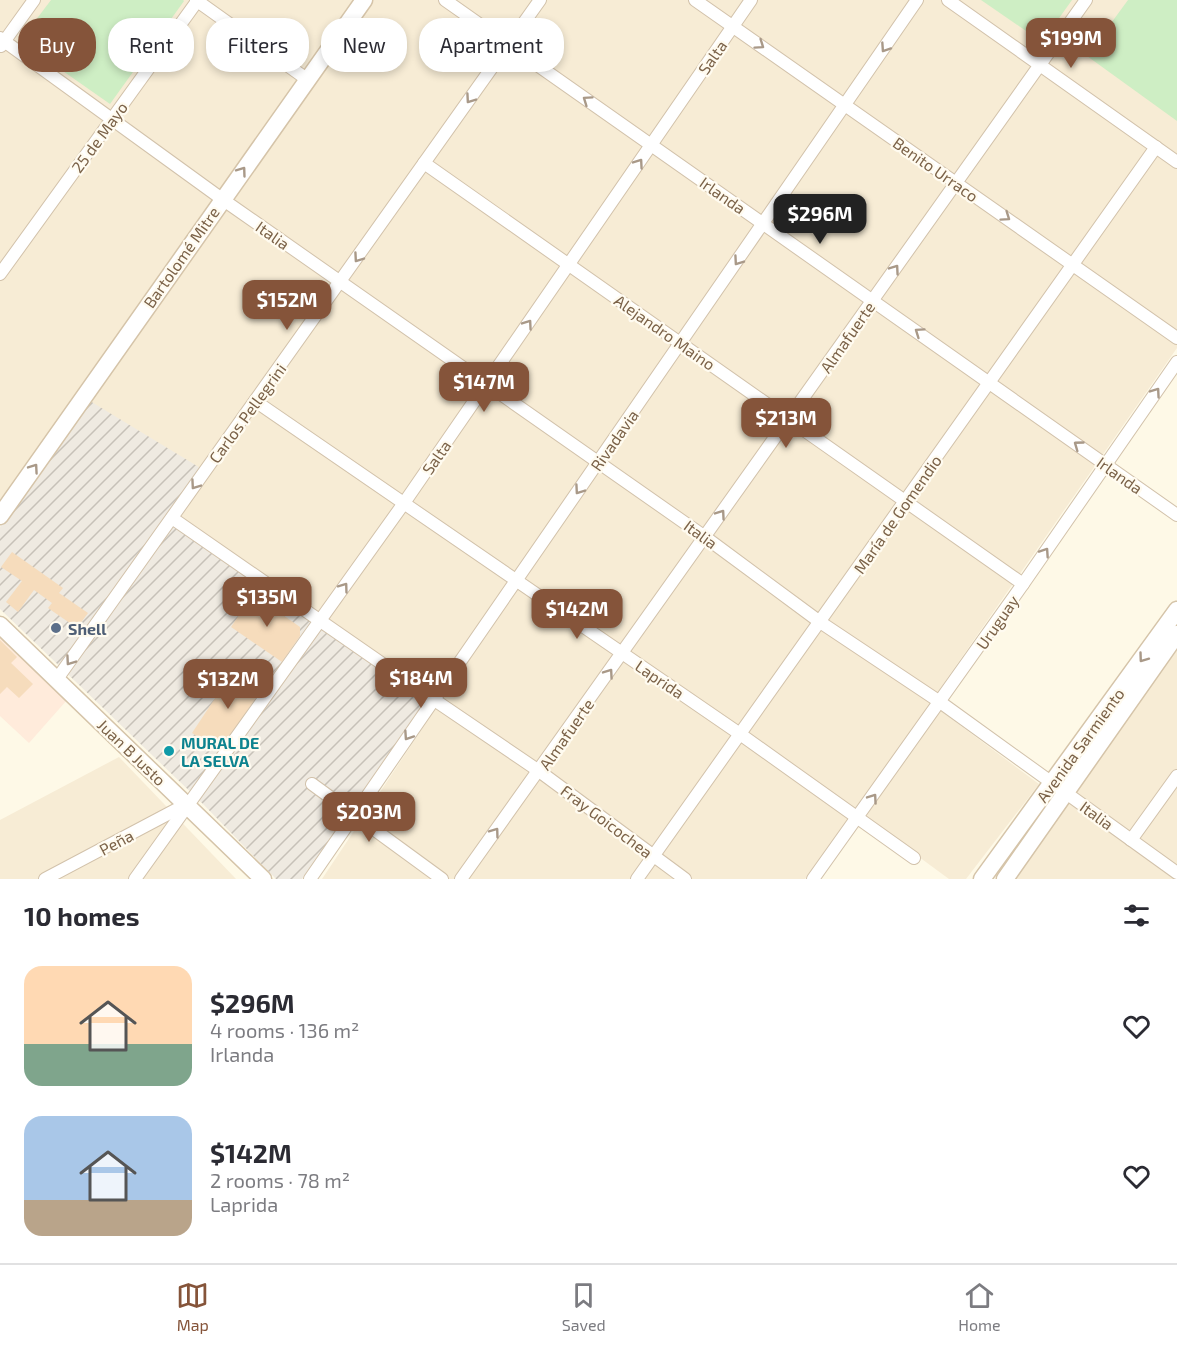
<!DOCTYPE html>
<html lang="en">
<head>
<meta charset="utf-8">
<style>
	:root { --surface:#fff; --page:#f7f7f7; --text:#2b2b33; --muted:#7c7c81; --line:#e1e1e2; --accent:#85543a }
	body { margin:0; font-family:"Exo 2",sans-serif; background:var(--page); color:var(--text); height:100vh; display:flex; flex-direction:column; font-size:22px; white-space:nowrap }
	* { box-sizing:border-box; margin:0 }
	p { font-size:20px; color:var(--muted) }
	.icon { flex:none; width:33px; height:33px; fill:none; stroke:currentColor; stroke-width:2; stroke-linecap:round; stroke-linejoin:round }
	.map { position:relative; height:879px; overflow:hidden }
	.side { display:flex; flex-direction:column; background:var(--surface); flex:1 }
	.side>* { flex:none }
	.top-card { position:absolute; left:18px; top:18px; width:600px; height:54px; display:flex; gap:12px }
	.price { position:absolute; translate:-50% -51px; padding:0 14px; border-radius:12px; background:var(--accent); color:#fff; font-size:20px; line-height:39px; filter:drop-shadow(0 2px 3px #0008) }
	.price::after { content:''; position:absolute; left:50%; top:36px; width:18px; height:14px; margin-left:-9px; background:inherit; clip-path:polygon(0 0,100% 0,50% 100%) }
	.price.current { background:#222; color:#fff }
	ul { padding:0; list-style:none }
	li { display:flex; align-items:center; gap:18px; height:150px; padding:0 24px }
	li span { display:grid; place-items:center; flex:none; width:168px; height:120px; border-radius:18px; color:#555 }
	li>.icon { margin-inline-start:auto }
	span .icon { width:72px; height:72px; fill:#fffc; stroke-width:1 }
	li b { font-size:26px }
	h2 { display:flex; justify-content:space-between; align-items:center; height:72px; padding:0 24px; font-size:26px }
	.tag { padding:0 21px; border-radius:24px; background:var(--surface); box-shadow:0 3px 9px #0003; font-size:21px; line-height:54px }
	.tag.current { background:var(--accent); color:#fff }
	.dock { display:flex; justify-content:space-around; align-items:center; height:84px; border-top:2px solid var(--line); background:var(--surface); font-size:16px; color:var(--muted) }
	.dock a { display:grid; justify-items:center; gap:3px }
	.dock .current { color:var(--accent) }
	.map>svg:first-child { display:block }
</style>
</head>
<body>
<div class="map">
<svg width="1177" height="879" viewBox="0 0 1177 879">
	<defs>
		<pattern id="industrial-furrows" width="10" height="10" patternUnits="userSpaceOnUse" patternTransform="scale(1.5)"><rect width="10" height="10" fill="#efeae1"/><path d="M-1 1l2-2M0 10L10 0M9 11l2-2" fill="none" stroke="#c7c1b8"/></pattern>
	</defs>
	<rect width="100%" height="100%" fill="#fef9e7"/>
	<g fill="#f7ecd5">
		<polygon points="0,0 1177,0 1177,348 930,703 1039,784 966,879 949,879 855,810 805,879 322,879 442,699 180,518 208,473 77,394 0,501"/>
		<polygon points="1177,647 1177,879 1012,879 1074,795"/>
		<polygon points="119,757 236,879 0,879 0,820"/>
	</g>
	<polygon fill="#ffebdb" points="0,635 67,700 29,743 0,716"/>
	<polygon fill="url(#industrial-furrows)" points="90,401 202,469 165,518 428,701 302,879 276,879 203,804 0,609 0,527"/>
	<g fill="#ceeec4">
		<polygon points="51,0 183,0 184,1 110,104 20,41"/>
		<polygon points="981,0 1072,0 1042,42"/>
		<polygon points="1128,0 1177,0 1177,121 1087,56"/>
	</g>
	<g fill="#f6dcbc">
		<polygon points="12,552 63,588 59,593 88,613 77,628 48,608 52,603 34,590 18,612 6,602 22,581 1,567"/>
		<polygon points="253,594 300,627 300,636 282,662 231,627"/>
		<polygon points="0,640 17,657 11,663 33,684 19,698 7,687 0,694"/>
		<polygon points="235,668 263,687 220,751 192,733"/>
	</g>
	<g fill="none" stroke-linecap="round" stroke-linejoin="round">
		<defs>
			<g id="street">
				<polyline points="196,0 308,80"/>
				<polyline points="445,0 1177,515"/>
				<polyline points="695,0 1177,338"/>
				<polyline points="948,0 1177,162"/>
				<polyline points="0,38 222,199 705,537 820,622 940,702 1177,873"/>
				<polyline points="1,46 34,0"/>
				<polyline points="424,163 1023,584"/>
				<polyline points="0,274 198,0"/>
				<polyline points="255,401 740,734 914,858"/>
				<polyline points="172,518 433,699 539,771 685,879"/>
				<polyline points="57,679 540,0"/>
				<polyline points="312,784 442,879"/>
				<polyline points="1131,840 1177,776"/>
				<polyline points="45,879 183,806"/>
				<polyline points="135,879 404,503 751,0"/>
				<polyline points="310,879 917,0"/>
				<polyline points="461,879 1086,0"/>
				<polyline points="637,879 1156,147"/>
				<polyline points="813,879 1023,584 1177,362"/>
			</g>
			<g id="secondary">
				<polyline points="0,516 364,0"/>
				<polyline points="0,625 263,879"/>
				<polyline points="982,879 1177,610"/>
				<polyline points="1005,879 1177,634"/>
			</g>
		</defs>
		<use href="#street" stroke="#d2c2ab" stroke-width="14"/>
		<use href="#secondary" stroke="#d5c4a9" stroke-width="19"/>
		<use href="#street" stroke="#fff" stroke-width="12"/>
		<use href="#secondary" stroke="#fff" stroke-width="16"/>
	</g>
	<defs><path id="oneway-chevron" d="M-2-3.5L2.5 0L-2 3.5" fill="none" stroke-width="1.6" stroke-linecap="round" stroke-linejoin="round" transform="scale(1.5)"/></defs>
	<g stroke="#a99988">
		<use href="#oneway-chevron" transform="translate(760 45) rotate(35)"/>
		<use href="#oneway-chevron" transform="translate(885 48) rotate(124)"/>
		<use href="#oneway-chevron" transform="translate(470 99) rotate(125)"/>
		<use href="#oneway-chevron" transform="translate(587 100) rotate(-145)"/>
		<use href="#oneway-chevron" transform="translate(639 163) rotate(-55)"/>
		<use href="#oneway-chevron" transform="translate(242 171) rotate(-54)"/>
		<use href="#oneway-chevron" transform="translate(1006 217) rotate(35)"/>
		<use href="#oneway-chevron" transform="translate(358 258) rotate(125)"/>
		<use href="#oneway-chevron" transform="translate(738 261) rotate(125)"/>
		<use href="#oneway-chevron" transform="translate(895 269) rotate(-55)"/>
		<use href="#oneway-chevron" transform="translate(528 324) rotate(-55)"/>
		<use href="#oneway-chevron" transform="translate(919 332) rotate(-145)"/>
		<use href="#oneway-chevron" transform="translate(1156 392) rotate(-55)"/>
		<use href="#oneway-chevron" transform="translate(1078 445) rotate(-144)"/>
		<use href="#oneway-chevron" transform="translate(34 468) rotate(-55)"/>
		<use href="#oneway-chevron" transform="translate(195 485) rotate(125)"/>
		<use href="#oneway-chevron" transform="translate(579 490) rotate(125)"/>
		<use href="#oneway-chevron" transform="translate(721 514) rotate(-55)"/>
		<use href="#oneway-chevron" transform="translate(1045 552) rotate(-56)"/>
		<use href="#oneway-chevron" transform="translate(344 587) rotate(-54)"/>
		<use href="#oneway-chevron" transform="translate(1143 658) rotate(126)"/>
		<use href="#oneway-chevron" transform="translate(70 661) rotate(125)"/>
		<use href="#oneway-chevron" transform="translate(609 673) rotate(-55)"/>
		<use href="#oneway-chevron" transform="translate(408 736) rotate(124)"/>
		<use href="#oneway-chevron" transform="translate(873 798) rotate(-55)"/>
		<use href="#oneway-chevron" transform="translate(495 832) rotate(-54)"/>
	</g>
	<circle fill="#5c6f8a" stroke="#fffbf0" stroke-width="2" cx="56" cy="628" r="6"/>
	<circle fill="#0f9aa8" stroke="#fffbf0" stroke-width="2" cx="169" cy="751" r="6"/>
	<g text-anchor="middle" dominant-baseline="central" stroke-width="4.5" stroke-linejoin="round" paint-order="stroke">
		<g font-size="16" fill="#7b6248" stroke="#fffbf0">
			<text transform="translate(712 57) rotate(-55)">Salta</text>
			<text transform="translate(99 137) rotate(-54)">25 de Mayo</text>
			<text transform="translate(936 169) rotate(35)">Benito Urraco</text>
			<text transform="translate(723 195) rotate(35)">Irlanda</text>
			<text transform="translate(273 235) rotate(35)">Italia</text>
			<text transform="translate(181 257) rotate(-55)">Bartolomé Mitre</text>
			<text transform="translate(665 332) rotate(35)">Alejandro Maino</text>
			<text transform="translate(847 337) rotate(-55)">Almafuerte</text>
			<text transform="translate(247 413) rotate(-54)">Carlos Pellegrini</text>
			<text transform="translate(614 440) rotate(-55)">Rivadavia</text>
			<text transform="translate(436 457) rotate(-55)">Salta</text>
			<text transform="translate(1120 475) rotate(35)">Irlanda</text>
			<text transform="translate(897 514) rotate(-55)">María de Gomendio</text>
			<text transform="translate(701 534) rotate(36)">Italia</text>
			<text transform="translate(997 622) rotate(-55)">Uruguay</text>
			<text transform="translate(660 679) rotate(34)">Laprida</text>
			<text transform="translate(566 734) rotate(-55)">Almafuerte</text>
			<text transform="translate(1080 745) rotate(-54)">Avenida Sarmiento</text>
			<text transform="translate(132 752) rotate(44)">Juan B Justo</text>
			<text transform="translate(1097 815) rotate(36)">Italia</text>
			<text transform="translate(607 821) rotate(37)">Fray Goicochea</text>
			<text transform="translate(116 842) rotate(-28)">Peña</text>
		</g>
		<g font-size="16" font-weight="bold" fill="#4e5e75" stroke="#fffbf0" text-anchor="start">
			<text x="68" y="628">Shell</text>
		</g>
		<g font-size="16" font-weight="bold" fill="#0d838f" stroke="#fffbf0" text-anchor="start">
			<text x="181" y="742">MURAL DE<tspan x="181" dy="18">LA SELVA</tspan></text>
		</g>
	</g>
</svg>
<b class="price" style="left:1071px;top:69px">$199M</b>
<b class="price current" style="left:820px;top:245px">$296M</b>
<b class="price" style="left:287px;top:331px">$152M</b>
<b class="price" style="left:484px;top:413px">$147M</b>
<b class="price" style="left:786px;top:449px">$213M</b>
<b class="price" style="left:267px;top:628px">$135M</b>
<b class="price" style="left:577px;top:640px">$142M</b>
<b class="price" style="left:421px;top:709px">$184M</b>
<b class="price" style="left:228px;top:710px">$132M</b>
<b class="price" style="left:369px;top:843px">$203M</b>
<div class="top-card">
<a class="tag current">Buy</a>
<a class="tag">Rent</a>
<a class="tag">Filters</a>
<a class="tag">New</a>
<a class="tag">Apartment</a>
</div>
</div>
<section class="side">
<h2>10 homes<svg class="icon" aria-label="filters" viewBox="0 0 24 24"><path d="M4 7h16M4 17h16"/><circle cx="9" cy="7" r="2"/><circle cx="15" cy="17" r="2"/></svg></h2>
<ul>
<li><span style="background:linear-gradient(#ffd9b3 65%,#7fa58c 0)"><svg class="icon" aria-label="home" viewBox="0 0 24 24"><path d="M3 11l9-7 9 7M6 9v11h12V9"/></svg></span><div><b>$296M</b><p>4 rooms · 136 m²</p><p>Irlanda</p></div><svg class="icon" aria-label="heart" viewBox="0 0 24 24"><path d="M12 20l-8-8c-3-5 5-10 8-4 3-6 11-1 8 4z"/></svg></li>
<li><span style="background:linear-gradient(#a9c7e8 70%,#b9a48a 0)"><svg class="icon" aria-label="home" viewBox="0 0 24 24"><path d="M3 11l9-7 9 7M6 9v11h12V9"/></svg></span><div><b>$142M</b><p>2 rooms · 78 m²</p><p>Laprida</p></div><svg class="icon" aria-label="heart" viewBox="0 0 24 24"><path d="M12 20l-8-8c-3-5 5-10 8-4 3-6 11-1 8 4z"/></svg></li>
</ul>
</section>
<nav class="dock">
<a class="current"><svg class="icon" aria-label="map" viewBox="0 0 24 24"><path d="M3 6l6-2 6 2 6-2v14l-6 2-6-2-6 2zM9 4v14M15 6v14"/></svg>Map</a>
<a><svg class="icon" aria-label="saved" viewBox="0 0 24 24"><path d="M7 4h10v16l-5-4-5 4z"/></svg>Saved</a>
<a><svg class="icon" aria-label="home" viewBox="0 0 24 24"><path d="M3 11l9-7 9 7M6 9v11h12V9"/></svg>Home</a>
</nav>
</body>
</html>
